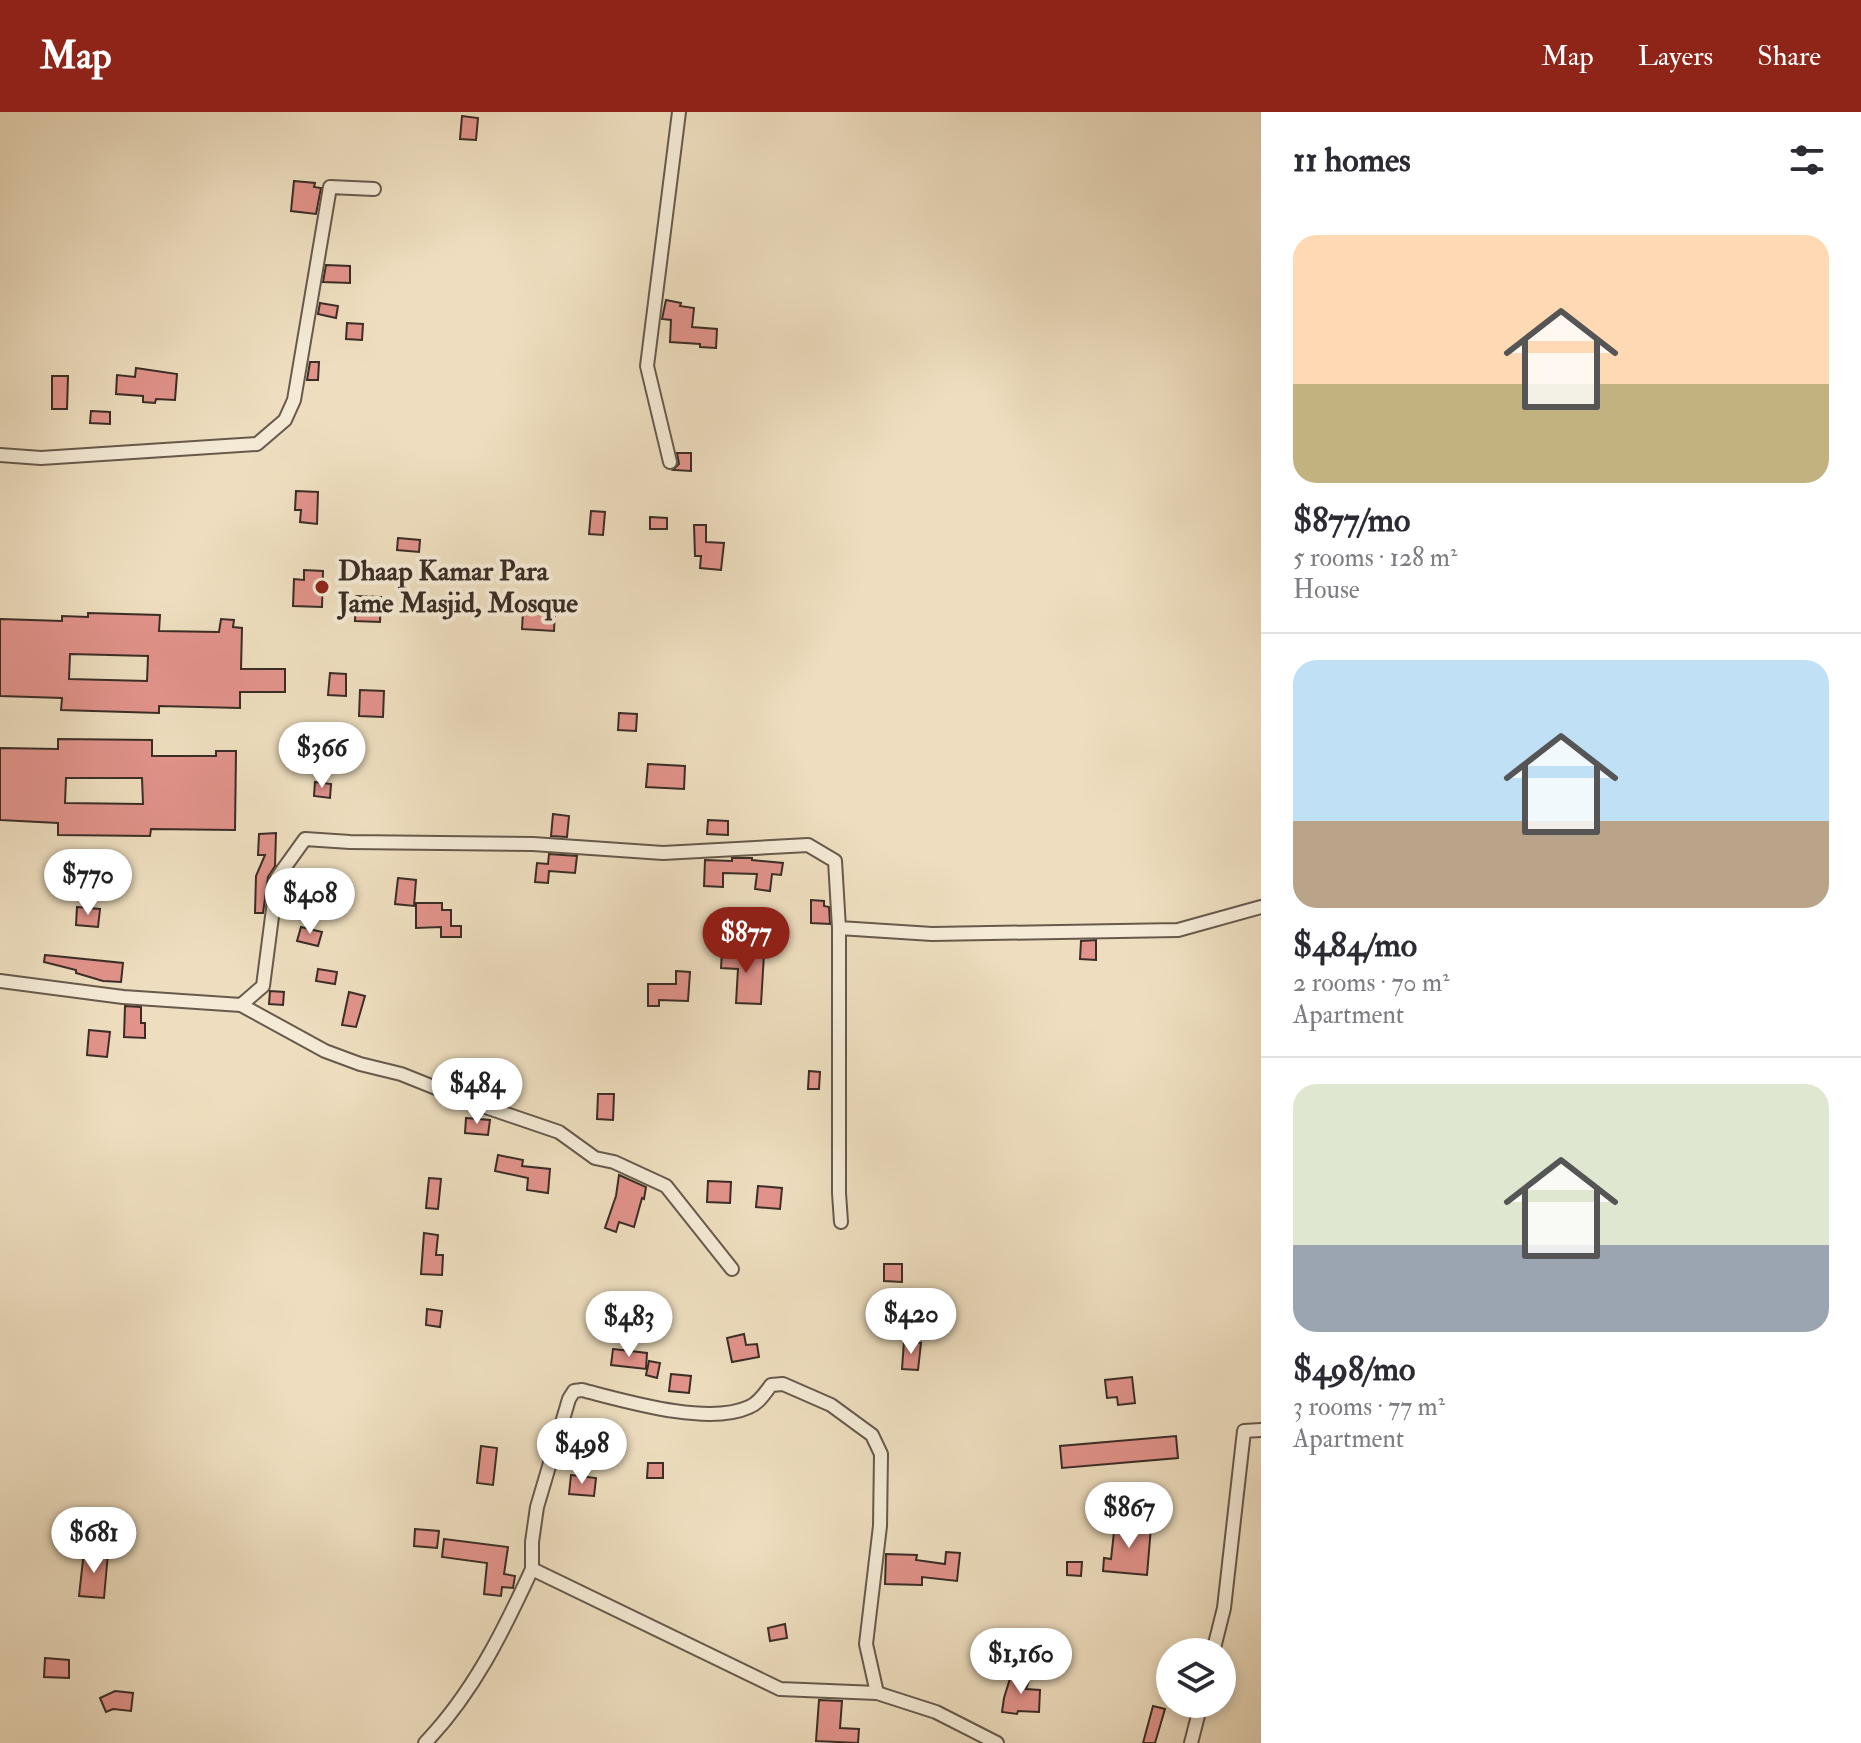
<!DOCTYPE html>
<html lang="en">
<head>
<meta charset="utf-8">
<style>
	:root { --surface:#fff; --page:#f2f2f3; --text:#2b2b33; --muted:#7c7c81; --line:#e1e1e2; --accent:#8f2418 }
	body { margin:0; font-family:"IM FELL Double Pica",serif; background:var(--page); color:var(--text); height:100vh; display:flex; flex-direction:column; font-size:30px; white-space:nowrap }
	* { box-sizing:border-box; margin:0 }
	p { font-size:26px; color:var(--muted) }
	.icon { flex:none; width:44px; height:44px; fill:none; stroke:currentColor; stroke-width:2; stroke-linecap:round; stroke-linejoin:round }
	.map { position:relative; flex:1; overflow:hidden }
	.details { display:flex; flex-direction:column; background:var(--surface); width:600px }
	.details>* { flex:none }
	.buttons { position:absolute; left:1156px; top:1526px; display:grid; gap:16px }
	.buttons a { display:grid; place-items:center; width:80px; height:80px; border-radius:50%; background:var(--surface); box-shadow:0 4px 12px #0003; font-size:40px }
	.price { position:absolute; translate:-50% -68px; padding:0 18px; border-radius:28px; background:#fff; color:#222; font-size:26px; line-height:52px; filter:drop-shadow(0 2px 4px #0008) }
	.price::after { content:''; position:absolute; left:50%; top:48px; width:24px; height:18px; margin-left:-12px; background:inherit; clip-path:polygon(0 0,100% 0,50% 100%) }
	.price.on { background:var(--accent); color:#fff }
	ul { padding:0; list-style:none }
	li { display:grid; align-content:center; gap:16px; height:424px; padding:0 32px }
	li+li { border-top:2px solid var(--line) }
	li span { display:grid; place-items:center; height:248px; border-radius:24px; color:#555 }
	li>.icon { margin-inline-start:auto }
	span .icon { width:144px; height:144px; fill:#fffc; stroke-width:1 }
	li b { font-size:34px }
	h2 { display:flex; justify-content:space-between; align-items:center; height:96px; padding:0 32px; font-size:34px }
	header { display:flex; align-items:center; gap:48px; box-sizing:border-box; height:112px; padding:0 40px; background:var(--accent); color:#fff }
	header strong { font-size:38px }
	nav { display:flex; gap:44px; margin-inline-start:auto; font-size:28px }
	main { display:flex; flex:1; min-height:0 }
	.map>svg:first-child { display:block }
</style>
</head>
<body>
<header>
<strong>Map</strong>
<nav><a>Map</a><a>Layers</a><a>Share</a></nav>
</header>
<main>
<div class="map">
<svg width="1261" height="1631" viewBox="0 0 1261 1631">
	<rect width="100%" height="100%" fill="#eedebf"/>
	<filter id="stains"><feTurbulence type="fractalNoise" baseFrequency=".0025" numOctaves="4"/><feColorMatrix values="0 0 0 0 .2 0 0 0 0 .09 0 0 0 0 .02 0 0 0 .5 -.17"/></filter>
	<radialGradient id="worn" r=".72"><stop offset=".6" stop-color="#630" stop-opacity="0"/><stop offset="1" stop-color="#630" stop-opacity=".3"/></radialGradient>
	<g fill="#e2938b" stroke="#3a2d26" stroke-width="2" fill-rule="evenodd">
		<polygon points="462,4 478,6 476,28 460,27"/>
		<polygon points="294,69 315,71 314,75 321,76 316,102 291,99"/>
		<polygon points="326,153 350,154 350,171 323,170"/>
		<polygon points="666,188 681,191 680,194 694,196 692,215 717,217 716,236 700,235 700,232 670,230 671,208 662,207"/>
		<polygon points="320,191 338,194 336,206 318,202"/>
		<polygon points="347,211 363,212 362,228 346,227"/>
		<polygon points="310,250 319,250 318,268 307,268"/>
		<polygon points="136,256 177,262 175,288 156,287 155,291 143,290 143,284 116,282 117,263 135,265"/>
		<polygon points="52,264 68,264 67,297 52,297"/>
		<polygon points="91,299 110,300 110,312 90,311"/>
		<polygon points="677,341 691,341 691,359 673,358 679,352"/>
		<polygon points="296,379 318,380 317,412 300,410 301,398 295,398"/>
		<polygon points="591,399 605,400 603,423 589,422"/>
		<polygon points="650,405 667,406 667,417 650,417"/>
		<polygon points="694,413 706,413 706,430 724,431 721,458 700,456 701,444 695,444"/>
		<polygon points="398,426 420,428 419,440 397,438"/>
		<polygon points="304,458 323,459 322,495 293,494 294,467 304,468"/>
		<polygon points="356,484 381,485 380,510 355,509"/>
		<polygon points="523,499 555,500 554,519 522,517"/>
		<path d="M88 501 160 503 159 519 219 520 221 507 234 508 233 515 242 516 241 557H285V580H240V596L159 594V601L61 598 62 586 0 584V507L62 509V504L88 505ZM70 542 148 544 147 569 69 567Z"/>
		<polygon points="330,561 346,562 346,584 328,583"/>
		<polygon points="360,578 384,579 383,605 359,604"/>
		<polygon points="619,601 637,602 636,619 618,618"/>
		<path d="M58 627 152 628V644H216V639H236L235 718 151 717 150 724 58 723V711L0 708V636L58 637ZM66 666H142L143 692 65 691Z"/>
		<polygon points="648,652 685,654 684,677 646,675"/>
		<polygon points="315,670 331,672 330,686 314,684"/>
		<polygon points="553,702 569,704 567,725 551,724"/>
		<polygon points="708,708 728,709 728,723 707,722"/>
		<polygon points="276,721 275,754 268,765 263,801 255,801 256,764 265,743 258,743 259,722"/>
		<polygon points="549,742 577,744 575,761 549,759 548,771 535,770 537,751 548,752"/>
		<polygon points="732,746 752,746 752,748 783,751 781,763 772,762 770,779 755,777 757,762 723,761 723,775 704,774 705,748 732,749"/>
		<polygon points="398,766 416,768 414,794 395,792"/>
		<polygon points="811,788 824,789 824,794 829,795 830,812 811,811"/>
		<polygon points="416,791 442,791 442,798 451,798 451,814 461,814 461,825 441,825 441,815 416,816"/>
		<polygon points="77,795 100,797 98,815 76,813"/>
		<polygon points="301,815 322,820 318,834 297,829"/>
		<polygon points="1096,828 1096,848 1080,847 1081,829"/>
		<polygon points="722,840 764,842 761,892 736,891 738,857 721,856"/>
		<polygon points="45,843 123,851 121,870 103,869 76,861 76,858 44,850"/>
		<polygon points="318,857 337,860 335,872 316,869"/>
		<polygon points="676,859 690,860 688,889 659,888 659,894 648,894 648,872 676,872"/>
		<polygon points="270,879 284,880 283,893 269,892"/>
		<polygon points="349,880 365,884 356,915 342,913"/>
		<polygon points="125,894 141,895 141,911 145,911 145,926 124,925"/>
		<polygon points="89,918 110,920 107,945 87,943"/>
		<polygon points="809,959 820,960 819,977 808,977"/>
		<polygon points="598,982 614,982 613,1008 597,1007"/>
		<polygon points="466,1006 490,1008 488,1023 465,1021"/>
		<polygon points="498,1043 523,1048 522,1054 550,1057 548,1081 527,1078 528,1066 495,1059"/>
		<polygon points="619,1063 646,1075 644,1087 642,1086 634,1115 619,1110 616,1120 605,1116 616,1084"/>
		<polygon points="429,1066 441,1067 438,1097 426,1096"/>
		<polygon points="708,1069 731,1070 730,1091 707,1090"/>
		<polygon points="758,1074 782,1076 780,1097 756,1095"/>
		<polygon points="424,1121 438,1123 436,1143 443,1143 442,1163 421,1162"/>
		<polygon points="884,1152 902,1152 902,1170 884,1169"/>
		<polygon points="427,1197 442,1199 440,1215 426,1213"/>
		<polygon points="744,1222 746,1233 757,1232 759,1245 732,1250 727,1226"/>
		<polygon points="904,1229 921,1231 918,1258 902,1257"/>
		<polygon points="613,1237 647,1241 646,1257 611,1253"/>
		<polygon points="649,1249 660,1251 657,1266 646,1263"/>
		<polygon points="671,1262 691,1264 689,1281 669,1279"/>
		<polygon points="1132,1265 1135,1291 1118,1293 1117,1285 1107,1286 1105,1268"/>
		<polygon points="1176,1324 1178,1346 1062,1356 1060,1334"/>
		<polygon points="481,1334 497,1336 493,1373 477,1371"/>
		<polygon points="648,1351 663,1351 663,1366 647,1366"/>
		<polygon points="571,1363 596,1366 594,1384 569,1382"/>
		<polygon points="1115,1411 1151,1415 1147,1463 1103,1459 1104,1446 1111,1447"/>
		<polygon points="415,1417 439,1419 437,1436 414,1434"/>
		<polygon points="444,1427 508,1435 504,1462 515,1464 513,1476 502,1475 501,1484 484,1482 487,1451 442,1445"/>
		<polygon points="84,1439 108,1441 104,1486 79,1484"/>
		<polygon points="946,1440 960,1441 957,1469 922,1465 922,1473 885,1472 886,1442 917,1443 916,1448 945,1452"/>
		<polygon points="1067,1450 1082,1450 1081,1464 1067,1463"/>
		<polygon points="785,1512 787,1526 770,1529 768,1516"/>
		<polygon points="45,1546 69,1548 69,1566 44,1565"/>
		<polygon points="1012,1560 1030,1566 1026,1577 1040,1578 1039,1600 1018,1599 1017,1602 1002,1600 1004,1586"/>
		<polygon points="115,1579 133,1581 131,1599 113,1597 106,1600 100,1586"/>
		<polygon points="819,1588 842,1589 840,1616 859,1617 858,1631 816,1629"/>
		<polygon points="1153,1594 1165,1597 1155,1631 1143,1631"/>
	</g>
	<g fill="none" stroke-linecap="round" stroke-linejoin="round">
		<defs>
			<g id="minor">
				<polyline points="0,343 41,346 257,332 285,308 294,288 330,75 374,77"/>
				<polyline points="670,350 647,254 679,0"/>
				<polyline points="839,816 839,1081 841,1110"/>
				<polyline points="0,869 123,885 241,893 263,874 277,766 305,727 350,730 533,732 663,741 808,733 835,749 839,816 932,822 1178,818 1261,795"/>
				<polyline points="241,893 325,939 360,952 401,962 471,990 559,1020 595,1046 614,1050 666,1074 732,1157"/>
				<path d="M532 1457V1430L537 1395 569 1287 574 1279 582 1278C625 1289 708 1314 749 1295 759 1291 765 1281 771 1273L783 1272 831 1293 872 1323 881 1342 880 1414 866 1532 877 1581"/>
				<polyline points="1213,1540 1224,1496 1244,1319 1261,1318"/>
				<path d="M425 1631C473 1581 503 1520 532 1457L780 1577 877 1581 936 1600 997 1631"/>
				<polyline points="1191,1631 1201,1592"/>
			</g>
		</defs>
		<use href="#minor" stroke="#67594c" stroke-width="16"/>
		<use href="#minor" stroke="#f4ead5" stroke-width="12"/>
	</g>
	<circle fill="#8f2418" stroke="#f4ead5" stroke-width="3" cx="322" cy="475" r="8"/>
	<g text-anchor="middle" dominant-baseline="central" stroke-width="8" stroke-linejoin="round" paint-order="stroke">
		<g font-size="28" font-weight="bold" fill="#3a2d26" stroke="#f4ead5" text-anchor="start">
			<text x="338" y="459">Dhaap Kamar Para<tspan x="338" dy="32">Jame Masjid, Mosque</tspan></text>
		</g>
	</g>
	<rect width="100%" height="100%" filter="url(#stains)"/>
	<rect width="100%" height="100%" fill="url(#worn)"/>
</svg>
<div class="buttons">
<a><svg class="icon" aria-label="layers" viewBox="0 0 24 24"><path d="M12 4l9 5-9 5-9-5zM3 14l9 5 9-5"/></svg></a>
</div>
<b class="price" style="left:322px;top:678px">$366</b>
<b class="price" style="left:88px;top:805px">$770</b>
<b class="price" style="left:310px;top:824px">$408</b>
<b class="price on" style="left:746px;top:863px">$877</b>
<b class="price" style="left:477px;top:1014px">$484</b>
<b class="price" style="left:911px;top:1244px">$420</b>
<b class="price" style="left:629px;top:1247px">$483</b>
<b class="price" style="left:582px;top:1374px">$498</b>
<b class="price" style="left:1129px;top:1438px">$867</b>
<b class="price" style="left:94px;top:1463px">$681</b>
<b class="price" style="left:1021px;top:1584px">$1,160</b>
</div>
<section class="details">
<h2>11 homes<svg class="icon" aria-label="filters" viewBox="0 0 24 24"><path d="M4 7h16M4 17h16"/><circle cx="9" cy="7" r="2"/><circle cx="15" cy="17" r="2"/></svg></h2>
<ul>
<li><span style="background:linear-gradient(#ffd9b3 60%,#c2b280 0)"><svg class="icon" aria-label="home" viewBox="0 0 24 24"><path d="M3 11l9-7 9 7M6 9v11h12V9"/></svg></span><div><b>$877/mo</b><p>5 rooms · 128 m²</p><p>House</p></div></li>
<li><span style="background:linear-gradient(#bfe0f5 65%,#b9a48a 0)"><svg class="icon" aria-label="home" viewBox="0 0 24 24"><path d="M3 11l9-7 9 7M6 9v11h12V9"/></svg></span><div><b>$484/mo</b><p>2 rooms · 70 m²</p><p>Apartment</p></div></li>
<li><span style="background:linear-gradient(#dfe7d0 65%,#9aa5b1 0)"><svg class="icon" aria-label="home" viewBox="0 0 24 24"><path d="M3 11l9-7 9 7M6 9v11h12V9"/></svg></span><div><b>$498/mo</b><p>3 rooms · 77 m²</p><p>Apartment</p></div></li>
</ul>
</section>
</main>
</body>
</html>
